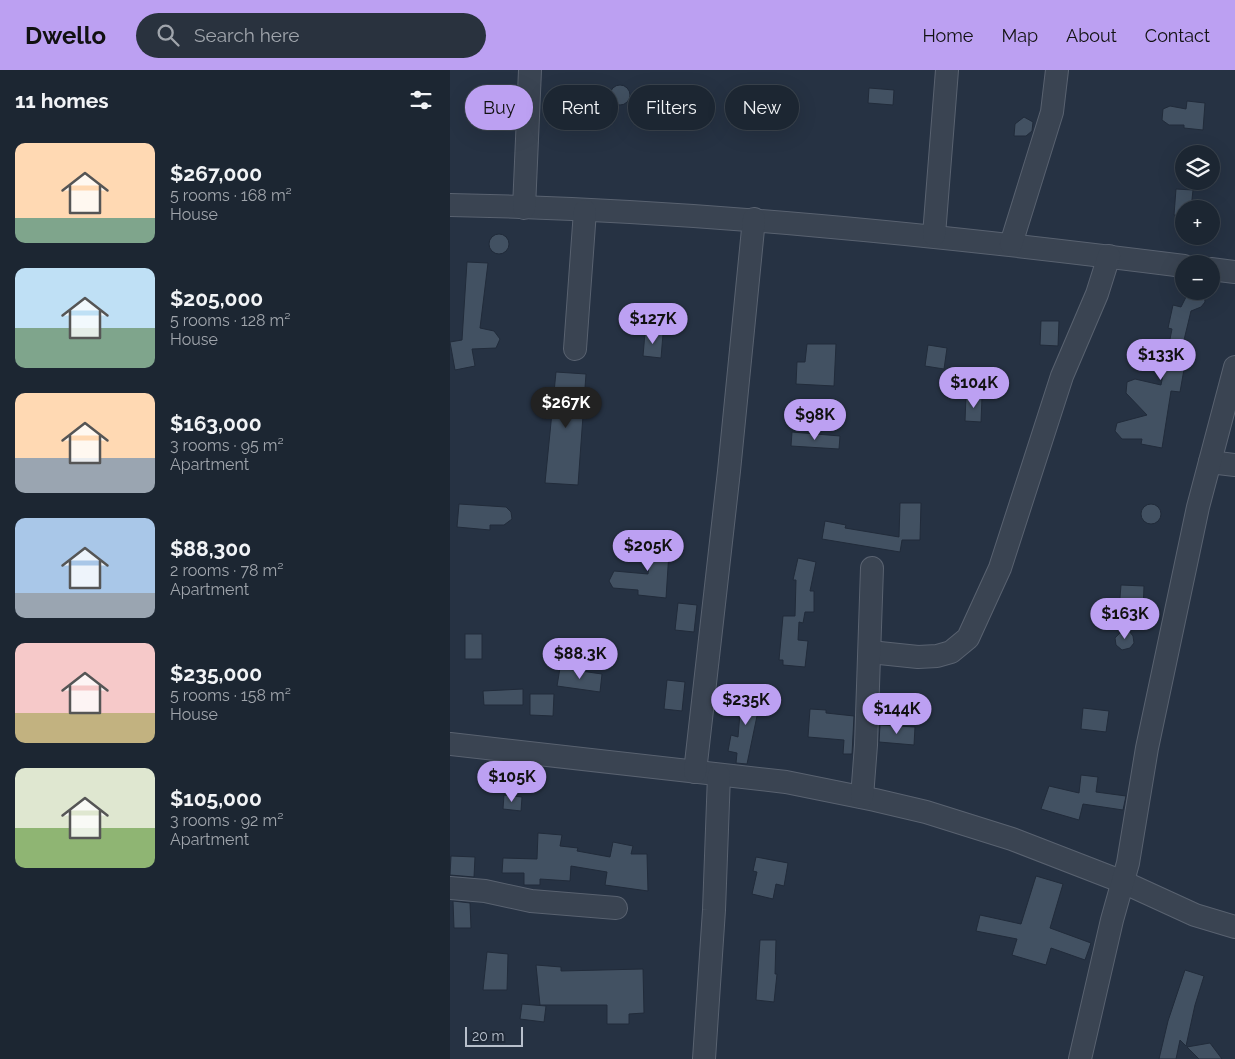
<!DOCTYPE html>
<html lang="en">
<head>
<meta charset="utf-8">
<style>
	:root { --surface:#1c2632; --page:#29323e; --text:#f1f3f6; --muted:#a0a5ac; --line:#3a434d; --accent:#bca0f2 }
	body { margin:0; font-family:Raleway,sans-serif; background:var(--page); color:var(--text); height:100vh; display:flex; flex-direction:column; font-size:19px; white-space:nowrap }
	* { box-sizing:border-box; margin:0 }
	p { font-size:16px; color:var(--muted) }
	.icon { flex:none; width:28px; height:28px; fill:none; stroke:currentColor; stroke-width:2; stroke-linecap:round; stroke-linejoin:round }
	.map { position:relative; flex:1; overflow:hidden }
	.side { display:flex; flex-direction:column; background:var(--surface); width:450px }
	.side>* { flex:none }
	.banner { position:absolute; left:15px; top:15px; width:475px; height:45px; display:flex; gap:10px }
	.buttons { position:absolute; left:725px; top:75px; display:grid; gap:10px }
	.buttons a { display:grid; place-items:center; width:45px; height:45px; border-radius:50%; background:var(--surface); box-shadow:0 5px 20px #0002,0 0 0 1px var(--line); font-size:25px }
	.scale { position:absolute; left:15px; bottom:12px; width:58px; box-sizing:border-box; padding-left:5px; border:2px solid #b8c0cc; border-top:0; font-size:14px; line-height:18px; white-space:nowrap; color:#b8c0cc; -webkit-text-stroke:4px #1f2938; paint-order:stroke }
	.price { position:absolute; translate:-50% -42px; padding:0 11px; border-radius:18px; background:var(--accent); color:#111; font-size:16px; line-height:32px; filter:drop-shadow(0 1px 2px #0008) }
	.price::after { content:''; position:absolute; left:50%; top:30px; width:15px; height:11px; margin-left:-8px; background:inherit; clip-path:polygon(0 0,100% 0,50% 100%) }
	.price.current { background:#222; color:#fff }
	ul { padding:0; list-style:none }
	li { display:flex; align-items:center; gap:15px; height:125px; padding:0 15px }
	li span { display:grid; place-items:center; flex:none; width:140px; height:100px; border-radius:10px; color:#555 }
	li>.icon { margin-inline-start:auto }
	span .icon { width:60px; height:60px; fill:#fffc; stroke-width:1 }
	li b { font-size:21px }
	h2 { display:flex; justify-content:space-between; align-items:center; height:60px; padding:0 15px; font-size:21px }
	.pill { padding:0 18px; border-radius:22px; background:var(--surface); box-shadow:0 5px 20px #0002,0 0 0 1px var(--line); font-size:18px; line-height:45px }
	.pill.current { background:var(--accent); color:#111 }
	header { display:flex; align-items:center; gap:30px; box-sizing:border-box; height:70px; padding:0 25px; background:var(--accent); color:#111 }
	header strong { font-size:24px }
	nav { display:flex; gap:28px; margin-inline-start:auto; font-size:18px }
	.search { width:350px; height:45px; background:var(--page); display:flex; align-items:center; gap:12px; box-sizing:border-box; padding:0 18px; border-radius:28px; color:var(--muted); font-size:19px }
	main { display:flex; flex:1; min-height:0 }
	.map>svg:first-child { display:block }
</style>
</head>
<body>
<header>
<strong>Dwello</strong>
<div class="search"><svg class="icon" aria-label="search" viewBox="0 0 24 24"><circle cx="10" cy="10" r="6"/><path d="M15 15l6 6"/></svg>Search here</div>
<nav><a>Home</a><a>Map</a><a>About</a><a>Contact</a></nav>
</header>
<main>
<section class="side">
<h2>11 homes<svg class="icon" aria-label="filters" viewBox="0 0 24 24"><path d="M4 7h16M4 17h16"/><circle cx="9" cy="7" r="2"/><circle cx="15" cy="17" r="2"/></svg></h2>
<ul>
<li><span style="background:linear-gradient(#ffd9b3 75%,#7fa58c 0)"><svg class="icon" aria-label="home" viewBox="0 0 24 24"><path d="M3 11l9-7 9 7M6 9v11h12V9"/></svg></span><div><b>$267,000</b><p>5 rooms · 168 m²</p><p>House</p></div></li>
<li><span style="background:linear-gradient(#bfe0f5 60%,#7fa58c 0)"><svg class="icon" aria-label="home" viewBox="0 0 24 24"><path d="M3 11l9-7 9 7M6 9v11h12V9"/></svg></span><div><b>$205,000</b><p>5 rooms · 128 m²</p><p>House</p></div></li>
<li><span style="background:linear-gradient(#ffd9b3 65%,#9aa5b1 0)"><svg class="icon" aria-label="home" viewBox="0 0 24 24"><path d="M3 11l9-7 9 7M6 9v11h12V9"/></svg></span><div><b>$163,000</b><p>3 rooms · 95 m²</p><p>Apartment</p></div></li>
<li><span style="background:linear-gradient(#a9c7e8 75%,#9aa5b1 0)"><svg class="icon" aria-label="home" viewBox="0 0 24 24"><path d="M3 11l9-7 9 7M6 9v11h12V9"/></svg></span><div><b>$88,300</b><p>2 rooms · 78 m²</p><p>Apartment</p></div></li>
<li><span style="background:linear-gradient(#f6c9c9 70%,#c2b280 0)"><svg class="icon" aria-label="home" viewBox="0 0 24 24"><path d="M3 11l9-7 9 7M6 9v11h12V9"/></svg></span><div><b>$235,000</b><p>5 rooms · 158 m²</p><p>House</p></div></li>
<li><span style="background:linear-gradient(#dfe7d0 60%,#8fb573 0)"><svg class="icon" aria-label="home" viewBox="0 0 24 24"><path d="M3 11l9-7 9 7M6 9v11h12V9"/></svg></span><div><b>$105,000</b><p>3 rooms · 92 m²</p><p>Apartment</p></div></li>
</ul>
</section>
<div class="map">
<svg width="785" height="989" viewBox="0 0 785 989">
	<rect width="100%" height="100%" fill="#263243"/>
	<g fill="#425162" stroke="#212b3a">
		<circle cx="170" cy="25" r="10"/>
		<polygon points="419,18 444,20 443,35 418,33"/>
		<polygon points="737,31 755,33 753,60 734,58 734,55 719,55 712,50 713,39 720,36 736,39"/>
		<polygon points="574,47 583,52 582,61 576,66 564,66 565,54"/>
		<polygon points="726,119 743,120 741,139 734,139 734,146 724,145"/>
		<circle cx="49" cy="174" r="10"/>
		<polygon points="17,192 38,193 30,258 44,261 50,269 46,278 22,279 25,296 5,300 0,272 12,270"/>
		<polygon points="739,221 754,221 755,232 751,237 741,241 734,270 739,271 730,322 721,321 712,378 691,374 692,369 672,369 665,361 667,353 697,345 676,323 677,312 685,309 711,315 722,259 718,258 723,235 731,237"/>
		<polygon points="591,251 609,251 608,276 590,275"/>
		<polygon points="195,263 213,264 211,288 193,286"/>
		<polygon points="357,274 386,274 384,316 346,314 347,292 355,292"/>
		<polygon points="478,275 497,278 494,299 475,296"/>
		<polygon points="106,302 136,304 128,415 95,413"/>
		<polygon points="516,326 532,327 531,352 515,351"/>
		<polygon points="342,362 390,366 389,379 341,376"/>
		<polygon points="450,433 471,433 470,470 452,470 450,482 372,469 375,451 396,455 395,458 449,467"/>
		<polygon points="9,434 56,437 61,442 62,449 54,455 40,455 40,460 7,457"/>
		<circle cx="701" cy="444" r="10"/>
		<polygon points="202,465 220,466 216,528 188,525 188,520 163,518 159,511 164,501 198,504"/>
		<polygon points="348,488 366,492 360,521 364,521 364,542 355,542 353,553 349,552 348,570 358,571 355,597 333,595 333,590 329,590 333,546 345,546 346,510 343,510"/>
		<polygon points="671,515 694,516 693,542 669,540"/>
		<polygon points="228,533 247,535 244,562 225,560"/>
		<polygon points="676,557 683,566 684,573 680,578 672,580 666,575 665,568"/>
		<rect x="15" y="564" width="17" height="25"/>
		<polygon points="110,598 152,604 150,622 107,616"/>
		<polygon points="217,610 235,612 232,641 214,639"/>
		<polygon points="73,619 73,635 34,635 33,621"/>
		<polygon points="292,620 312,622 297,694 286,693 287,683 278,681 281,665 288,667"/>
		<polygon points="80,624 104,624 103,646 80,645"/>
		<polygon points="633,638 659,641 656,662 631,659"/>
		<polygon points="360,639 376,640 376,643 404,646 402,684 393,684 394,670 358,667"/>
		<polygon points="430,655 465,657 464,675 429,672"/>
		<polygon points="631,705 648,707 646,722 676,726 673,740 633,734 629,750 591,739 599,716 629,723"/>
		<polygon points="54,725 72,727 71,741 53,739"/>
		<polygon points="88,763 112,765 110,776 128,778 127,781 160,787 163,772 183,776 181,784 197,784 198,821 155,815 157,802 121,796 120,811 90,809 90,815 74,815 74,803 52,803 53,788 87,789"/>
		<polygon points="1,786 25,787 24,807 0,805"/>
		<polygon points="306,787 338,793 334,816 326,814 323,829 302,824 307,802 303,801"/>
		<polygon points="586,806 613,814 600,858 641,873 635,890 601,878 596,895 562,885 567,869 526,861 530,845 571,854"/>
		<polygon points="3,831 20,833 21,858 4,858"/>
		<polygon points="310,870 326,870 325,904 327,904 324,932 306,930"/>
		<polygon points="37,882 58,884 57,920 33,920"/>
		<polygon points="86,895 111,897 111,901 193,899 194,943 179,944 179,954 157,954 157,935 90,935"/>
		<polygon points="735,900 754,906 745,935 736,976 730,970 726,989 709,989 718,951"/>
		<polygon points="72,934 96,936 94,952 70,949"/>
		<polygon points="760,973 772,989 749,989 737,977"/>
	</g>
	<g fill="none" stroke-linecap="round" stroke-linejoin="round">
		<defs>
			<g id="street">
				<path d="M0 135C246 140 490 165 734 196"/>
				<polyline points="74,138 80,0"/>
				<polyline points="484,165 497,0"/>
				<polyline points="561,174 602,42 607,0"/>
				<polyline points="761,199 785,202"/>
				<polyline points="125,279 135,141"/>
				<polyline points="760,392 785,395"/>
				<polyline points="420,582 468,587 487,586 501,582 518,568 550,498 612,306 647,224 659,186"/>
				<polyline points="0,674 336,712 425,730 476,742 562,769 673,812 745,845 785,857"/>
				<polyline points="245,702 279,401 304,149"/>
				<polyline points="412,727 416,675 422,498"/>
				<polyline points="0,818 35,821 81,831 166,838"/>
				<polyline points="254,989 264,840 269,705"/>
				<polyline points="630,989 662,850 678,793 697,678 748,437 785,297"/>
			</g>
		</defs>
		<use href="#street" stroke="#596270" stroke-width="24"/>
		<use href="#street" stroke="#3a4452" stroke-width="22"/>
	</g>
</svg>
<div class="buttons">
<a><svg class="icon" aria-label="layers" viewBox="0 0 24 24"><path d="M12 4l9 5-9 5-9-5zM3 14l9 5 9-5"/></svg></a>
<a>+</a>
<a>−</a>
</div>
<div class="scale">20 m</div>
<b class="price" style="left:203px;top:275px">$127K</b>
<b class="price" style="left:711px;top:311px">$133K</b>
<b class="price" style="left:524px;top:339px">$104K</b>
<b class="price current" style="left:116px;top:359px">$267K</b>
<b class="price" style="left:365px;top:371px">$98K</b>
<b class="price" style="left:198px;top:502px">$205K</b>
<b class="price" style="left:675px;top:570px">$163K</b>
<b class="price" style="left:130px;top:610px">$88.3K</b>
<b class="price" style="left:296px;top:656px">$235K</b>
<b class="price" style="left:447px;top:665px">$144K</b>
<b class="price" style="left:62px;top:733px">$105K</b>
<div class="banner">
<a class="pill current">Buy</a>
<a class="pill">Rent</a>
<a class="pill">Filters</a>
<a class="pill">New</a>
</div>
</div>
</main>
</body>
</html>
